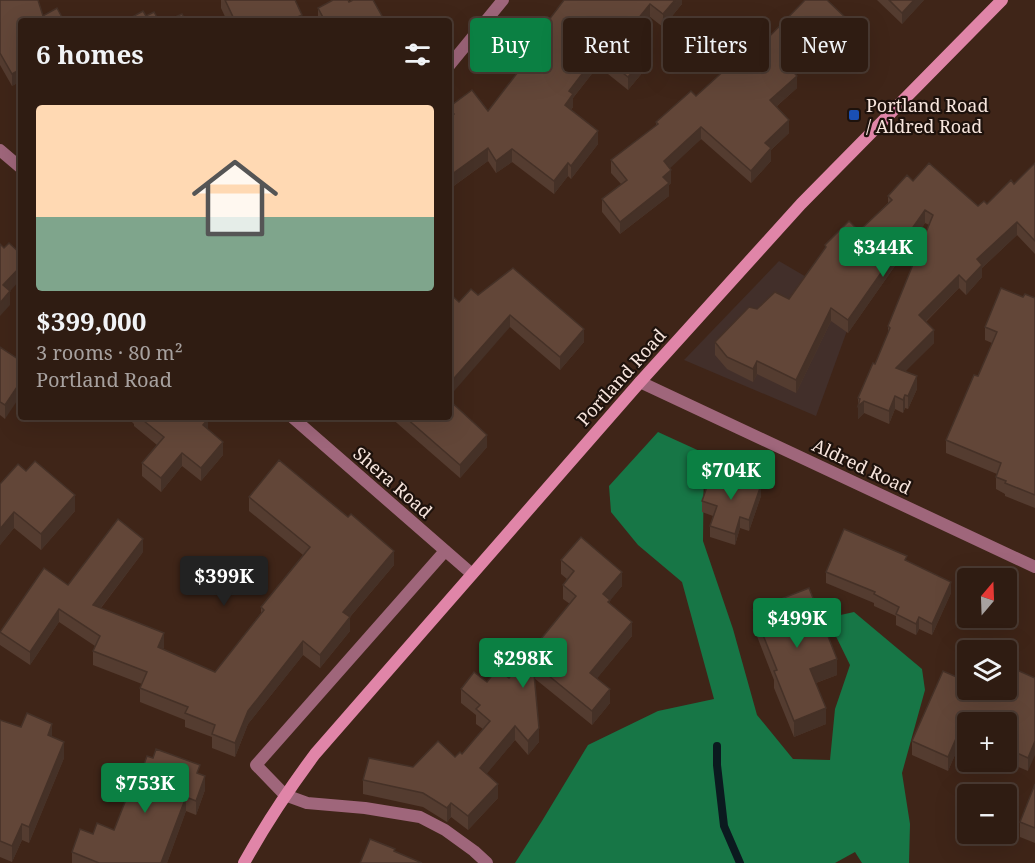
<!DOCTYPE html>
<html lang="en">
<head>
<meta charset="utf-8">
<style>
	:root { --surface:#2f1c12; --page:#3b2920; --text:#f1f3f6; --muted:#a7a19f; --line:#4a3a32; --accent:#0b8043 }
	body { margin:0; font-family:"Noto Serif",serif; background:var(--page); color:var(--text); height:100vh; display:flex; flex-direction:column; font-size:22px; white-space:nowrap }
	* { box-sizing:border-box; margin:0 }
	p { font-size:20px; color:var(--muted) }
	.icon { flex:none; width:33px; height:33px; fill:none; stroke:currentColor; stroke-width:2; stroke-linecap:round; stroke-linejoin:round }
	.map { position:relative; flex:1; overflow:hidden }
	.panel { position:absolute; left:18px; top:18px; width:434px; height:402px; display:flex; flex-direction:column; background:var(--surface); border-radius:6px; box-shadow:0 6px 24px #0002,0 0 0 2px var(--line) }
	.panel>* { flex:none }
	.hud { position:absolute; left:470px; top:18px; width:476px; height:54px; display:flex; gap:12px }
	.needle { width:39px; rotate:19deg }
	.controls { position:absolute; left:957px; top:568px; display:grid; gap:12px }
	.controls a { display:grid; place-items:center; width:60px; height:60px; border-radius:6px; background:var(--surface); box-shadow:0 6px 24px #0002,0 0 0 2px var(--line); font-size:30px }
	.price { position:absolute; translate:-50% -51px; padding:0 14px; border-radius:6px; background:var(--accent); color:#fff; font-size:20px; line-height:39px; filter:drop-shadow(0 2px 3px #0008) }
	.price::after { content:''; position:absolute; left:50%; top:36px; width:18px; height:14px; margin-left:-9px; background:inherit; clip-path:polygon(0 0,100% 0,50% 100%) }
	.price.active { background:#222; color:#fff }
	ul { padding:0; list-style:none }
	li { display:grid; align-content:center; gap:12px; height:318px; padding:0 18px }
	li span { display:grid; place-items:center; height:186px; border-radius:6px; color:#555 }
	li>.icon { margin-inline-start:auto }
	span .icon { width:108px; height:108px; fill:#fffc; stroke-width:1 }
	li b { font-size:26px }
	h2 { display:flex; justify-content:space-between; align-items:center; height:72px; padding:0 18px; font-size:26px }
	.chip { padding:0 21px; border-radius:6px; background:var(--surface); box-shadow:0 6px 24px #0002,0 0 0 2px var(--line); font-size:21px; line-height:54px }
	.chip.active { background:var(--accent); color:#fff }
	.map>svg:first-child { display:block }
</style>
</head>
<body>
<div class="map">
<svg width="1035" height="863" viewBox="0 0 1035 863">
	<rect width="100%" height="100%" fill="#3f2518"/>
	<polygon fill="#422f2a" points="779,261 856,306 816,416 684,360"/>
	<polygon fill="#177646" points="658,432 704,453 703,541 733,629 757,715 793,759 830,760 835,709 850,665 827,618 854,612 922,669 925,690 902,773 910,824 909,863 862,863 855,852 835,863 515,863 542,821 588,745 658,711 714,699 682,582 638,545 611,512 609,486"/>
	<g fill="none" stroke-linecap="round" stroke-linejoin="round">
		<polyline stroke="#0b1a1f" stroke-width="8" points="717,746 717,765 724,826 740,863"/>
		<polyline stroke="#9f667b" stroke-width="12" points="285,795 256,765 445,551"/>
		<g stroke="#9f667b" stroke-width="12">
			<polyline points="448,67 503,0"/>
			<polyline points="0,150 21,168"/>
			<polyline points="640,382 1035,567"/>
			<polyline points="292,417 472,574"/>
			<polyline points="285,795 307,803 365,808 420,817 445,830 474,851 487,863"/>
		</g>
		<path stroke="#e085a8" stroke-width="12" d="M244 863C265 825 289 789 315 754L640 382 801 204 1002 0"/>
	</g>
	<g fill="#543c30">
		<polygon points="0,0 43,16 64,21 21,21 21,81 12,86 0,65"/>
		<polygon points="221,0 295,0 302,21 227,21 221,8"/>
		<polygon points="564,0 682,0 682,4 663,27 650,17 626,46 643,72 628,90 598,66 573,98 573,107 571,110 598,144 571,179 568,176 554,194 512,162 496,173 488,161 451,188 449,107 488,111 525,63 525,51"/>
		<polygon points="877,0 924,0 902,24"/>
		<polygon points="349,2 382,21 319,21 318,19 318,8"/>
		<polygon points="848,20 848,33 833,47 826,40 794,73 797,88 777,106 789,133 771,150 771,161 751,183 701,139 669,168 671,183 669,185 669,196 620,234 602,212 602,199 621,184 611,173 611,160 656,126 656,122 696,96 764,42"/>
		<polygon points="1035,164 1035,254 1017,235 982,268 982,277 966,295 959,288 926,322 934,343 905,371 917,389 908,409 905,408 903,413 895,409 889,424 864,413 858,419 858,398 875,364 888,333 888,326 929,225 925,223 848,333 831,321 796,393 757,374 753,382 727,369 715,355 715,342 757,309 789,299 825,249 825,245 859,231 888,203 888,196 913,181 978,206 987,204 1014,184"/>
		<polygon points="478,295 584,342 560,370 510,327 459,302"/>
		<polygon points="1023,297 1035,298 1035,508 1005,496 1005,494 996,489 996,477 997,474 946,453 946,440 978,376 992,343 985,340 985,327"/>
		<polygon points="0,347 21,361 5,419 0,415"/>
		<polygon points="127,417 206,417 208,430 223,455 201,481 182,466 161,492 142,476 142,463 157,445 134,426 134,424"/>
		<polygon points="390,417 448,417 487,447 460,478"/>
		<polygon points="26,471 75,511 41,550 14,528 0,545 0,484"/>
		<polygon points="718,484 761,496 749,531 740,528 735,545 710,537 710,526 713,516 702,512 702,501"/>
		<polygon points="249,497 394,565 350,617 350,631 320,668 303,655 248,724 235,757 212,748 212,737 185,727 185,720 140,702 140,688 142,684 93,665 93,651 95,646 59,622 30,665 0,645 0,632 68,585 143,552 101,608 164,647 163,649 215,672 261,613 261,607 303,555 249,511"/>
		<polygon points="561,560 622,586 610,600 610,604 632,636 597,678 610,703 592,725 534,678 539,742 528,755 515,740 486,774 498,798 468,830 451,817 447,822 423,807 363,794 363,780 455,757 462,754 483,729 476,724 476,715 461,703 461,689 487,682 509,678 570,604 563,599 563,585 567,579 561,574"/>
		<polygon points="907,561 951,593 932,635 919,629 916,635 896,625 896,616 874,606 874,603 826,583 826,572"/>
		<polygon points="753,610 837,675 816,683 826,724 794,737 774,688 774,680 753,626"/>
		<polygon points="1035,678 1028,771 1006,762 1006,723 968,723 968,744 961,741 948,771 912,755 912,741 1005,698"/>
		<polygon points="0,720 52,737 64,758 29,843 22,840 12,862 0,857"/>
		<polygon points="142,770 200,774 205,790 196,815 186,811 167,863 72,863 72,852 93,834 114,830"/>
		<polygon points="1035,784 1035,843 1020,837 1020,822"/>
	</g>
	<g fill="#453127">
		<polygon points="675,0 682,0 682,4 663,27 663,14"/>
		<polygon points="914,0 924,0 902,24 902,13"/>
		<polygon points="650,4 650,17 620,54 620,41"/>
		<polygon points="302,15 302,21 289,21"/>
		<polygon points="382,16 382,21 372,21"/>
		<polygon points="848,20 848,33 833,47 833,35"/>
		<polygon points="826,28 826,40 788,79 788,66"/>
		<polygon points="598,53 598,66 573,98 573,107 565,118 565,105 569,91"/>
		<polygon points="643,59 643,72 628,90 628,77"/>
		<polygon points="21,69 21,81 12,86 12,74"/>
		<polygon points="797,76 797,88 770,112 770,100"/>
		<polygon points="789,120 789,133 771,150 771,161 751,183 751,171 765,143"/>
		<polygon points="701,127 701,139 664,174 664,161"/>
		<polygon points="598,131 598,144 571,179 571,166"/>
		<polygon points="488,148 488,161 448,190 448,177"/>
		<polygon points="512,149 512,162 496,173 496,161"/>
		<polygon points="568,163 568,176 554,194 554,181"/>
		<polygon points="671,170 671,183 669,185 669,196 620,234 620,222 663,177"/>
		<polygon points="925,210 925,223 848,333 848,320"/>
		<polygon points="1017,222 1017,235 982,268 982,277 966,295 966,282 977,259"/>
		<polygon points="21,266 21,279 3,299 3,285"/>
		<polygon points="959,275 959,288 919,328 919,315"/>
		<polygon points="10,291 10,305 0,316 0,303"/>
		<polygon points="831,308 831,321 796,393 796,380"/>
		<polygon points="510,315 510,327 448,398 448,385"/>
		<polygon points="584,329 584,342 560,370 560,357"/>
		<polygon points="934,330 934,343 896,381 896,368"/>
		<polygon points="757,361 757,374 753,382 753,369"/>
		<polygon points="917,376 917,389 908,409 908,396"/>
		<polygon points="21,381 21,395 5,419 5,405"/>
		<polygon points="905,395 905,408 903,413 903,400"/>
		<polygon points="895,396 895,409 889,424 889,411"/>
		<polygon points="864,401 864,413 858,419 858,406"/>
		<polygon points="208,419 208,432 203,425"/>
		<polygon points="487,435 487,447 460,478 460,465"/>
		<polygon points="223,442 223,455 201,481 201,468"/>
		<polygon points="182,453 182,466 161,492 161,478"/>
		<polygon points="761,485 761,496 749,531 749,520"/>
		<polygon points="75,495 75,511 41,550 41,534"/>
		<polygon points="14,512 14,528 0,545 0,529"/>
		<polygon points="740,517 740,528 735,545 735,534"/>
		<polygon points="143,539 143,552 93,618 93,605"/>
		<polygon points="394,551 394,565 343,625 343,612"/>
		<polygon points="622,572 622,586 609,602 610,600 610,615 603,594"/>
		<polygon points="951,582 951,593 932,635 932,624"/>
		<polygon points="59,609 59,622 30,665 30,652"/>
		<polygon points="350,617 350,631 320,668 320,655"/>
		<polygon points="919,617 919,629 916,635 916,624"/>
		<polygon points="632,622 632,636 590,687 590,673"/>
		<polygon points="164,633 164,647 158,660 158,647"/>
		<polygon points="303,641 303,655 248,724 235,757 235,743 248,711"/>
		<polygon points="837,659 837,675 810,685 810,669"/>
		<polygon points="610,689 610,703 592,725 592,711"/>
		<polygon points="826,708 826,724 794,737 794,721"/>
		<polygon points="52,724 52,740 48,735"/>
		<polygon points="515,726 515,740 480,782 480,768"/>
		<polygon points="961,727 961,741 948,771 948,757"/>
		<polygon points="539,728 539,742 528,755 528,741"/>
		<polygon points="1035,741 1035,755 1028,771 1028,758"/>
		<polygon points="64,742 64,758 29,843 29,827"/>
		<polygon points="205,776 205,790 196,815 196,801"/>
		<polygon points="498,784 498,798 468,830 468,816"/>
		<polygon points="186,797 186,811 167,863 161,863"/>
		<polygon points="451,803 451,817 447,822 447,808"/>
		<polygon points="22,824 22,840 12,862 12,846"/>
	</g>
	<g fill="#624638" stroke="#453127" stroke-width="1.5">
		<polygon points="0,0 38,0 43,16 57,8 64,21 21,21 21,69 12,74 0,53"/>
		<polygon points="225,0 295,0 302,15 289,21 235,21"/>
		<polygon points="333,0 348,0 349,2 353,0 373,0 382,16 372,21 325,21 318,8"/>
		<polygon points="564,0 675,0 663,14 650,4 620,41 643,59 628,77 598,53 569,91 573,94 565,105 598,131 571,166 568,163 554,181 512,149 496,161 488,148 448,177 448,118 454,114 449,107 472,90 488,111 531,55 525,51"/>
		<polygon points="805,0 827,0 848,20 833,35 826,28 788,66 797,76 770,100 789,120 765,143 771,148 751,171 701,127 664,161 671,170 663,177 669,183 620,222 602,199 627,180 611,160 658,124 656,122 691,91 696,96 760,38 764,42"/>
		<polygon points="889,0 914,0 902,13"/>
		<polygon points="143,11 146,16 154,12 159,21 125,21"/>
		<polygon points="182,14 186,21 167,21"/>
		<polygon points="929,163 978,206 984,201 987,204 1011,180 1014,184 1035,163 1035,241 1017,222 977,259 982,265 966,282 959,275 919,315 934,330 896,368 917,376 908,396 905,395 903,400 895,396 889,411 864,401 858,406 860,399 858,398 873,363 875,364 890,328 888,326 933,215 925,210 848,320 831,308 796,380 757,361 753,369 727,357 715,342 749,307 757,309 775,292 789,299 826,247 825,245 849,221 859,231 892,200 888,196 907,175 913,181"/>
		<polygon points="9,243 21,254 21,266 3,285 10,291 0,303 0,244 4,248"/>
		<polygon points="513,268 584,329 560,357 510,315 448,385 448,292 459,302 471,289 478,295"/>
		<polygon points="1001,288 1023,297 1025,294 1035,298 1035,495 1005,483 1006,481 996,477 1001,463 946,440 974,375 978,376 997,332 985,327"/>
		<polygon points="0,347 21,361 21,381 5,405 0,402"/>
		<polygon points="448,399 487,435 460,465 405,417 448,417"/>
		<polygon points="139,417 206,417 208,419 203,425 223,442 201,468 182,453 161,478 142,463 164,437"/>
		<polygon points="279,460 348,517 351,514 394,551 343,612 350,617 320,655 303,641 248,711 235,743 212,734 215,725 185,713 188,707 140,688 147,672 93,651 100,636 59,609 30,652 0,632 44,568 68,585 118,519 143,539 93,605 164,633 158,647 215,672 264,610 261,607 310,547 249,497"/>
		<polygon points="35,461 75,495 41,534 14,512 0,529 0,484 18,464 26,471"/>
		<polygon points="722,472 761,485 749,520 740,517 735,534 710,526 717,506 702,501 709,481 718,484"/>
		<polygon points="844,529 907,556 905,560 951,582 932,624 919,617 916,624 896,614 899,607 874,594 875,592 826,572"/>
		<polygon points="581,537 622,572 603,594 610,600 608,602 632,622 590,673 610,689 592,711 533,663 539,728 528,741 515,726 480,768 498,784 468,816 451,803 447,808 423,793 363,780 369,758 413,767 438,741 455,757 460,752 462,754 490,721 476,709 480,705 461,689 474,672 487,682 497,669 509,678 576,596 563,585 574,571 561,560"/>
		<polygon points="809,588 837,659 810,669 826,708 794,721 774,671 777,670 753,610"/>
		<polygon points="1017,670 1035,678 1035,741 1028,758 1006,748 1006,723 968,723 968,730 961,727 948,757 912,741 943,671 968,682 968,690 986,690 1005,698"/>
		<polygon points="27,713 52,724 48,735 64,742 29,827 22,824 12,846 0,841 0,720 21,727"/>
		<polygon points="156,749 200,765 197,773 205,776 196,801 186,797 161,863 99,863 72,852 80,829 93,834 97,823 114,830 138,769 142,770 147,756 153,758"/>
		<polygon points="1035,784 1035,828 1020,822"/>
		<polygon points="370,839 395,849 394,851 422,863 360,863"/>
	</g>
	<rect fill="#1a4fb4" stroke="#1e120c" stroke-width="2" x="848" y="109" width="12" height="12" rx="3"/>
	<g text-anchor="middle" dominant-baseline="central" stroke-width="4.5" stroke-linejoin="round" paint-order="stroke">
		<g font-size="18" fill="#f7e5dd" stroke="#1e120c" text-anchor="start">
			<text x="866" y="105">Portland Road<tspan x="866" dy="21">/ Aldred Road</tspan></text>
		</g>
		<g font-size="18" fill="#f7e5dd" stroke="#1e120c">
			<text transform="translate(621 377) rotate(-48)">Portland Road</text>
			<text transform="translate(862 466) rotate(25)">Aldred Road</text>
			<text transform="translate(393 482) rotate(41)">Shera Road</text>
		</g>
	</g>
</svg>
<div class="controls">
<a><svg class="needle" viewBox="-14 -14 28 28"><path d="M0-13l5 13h-10z" fill="#e53935"/><path d="M0 13l5-13h-10z" fill="#a7a19f"/></svg></a>
<a><svg class="icon" aria-label="layers" viewBox="0 0 24 24"><path d="M12 4l9 5-9 5-9-5zM3 14l9 5 9-5"/></svg></a>
<a>+</a>
<a>−</a>
</div>
<b class="price" style="left:883px;top:278px">$344K</b>
<b class="price" style="left:731px;top:501px">$704K</b>
<b class="price active" style="left:224px;top:607px">$399K</b>
<b class="price" style="left:797px;top:649px">$499K</b>
<b class="price" style="left:523px;top:689px">$298K</b>
<b class="price" style="left:145px;top:814px">$753K</b>
<div class="hud">
<a class="chip active">Buy</a>
<a class="chip">Rent</a>
<a class="chip">Filters</a>
<a class="chip">New</a>
</div>
<section class="panel">
<h2>6 homes<svg class="icon" aria-label="filters" viewBox="0 0 24 24"><path d="M4 7h16M4 17h16"/><circle cx="9" cy="7" r="2"/><circle cx="15" cy="17" r="2"/></svg></h2>
<ul>
<li><span style="background:linear-gradient(#ffd9b3 60%,#7fa58c 0)"><svg class="icon" aria-label="home" viewBox="0 0 24 24"><path d="M3 11l9-7 9 7M6 9v11h12V9"/></svg></span><div><b>$399,000</b><p>3 rooms · 80 m²</p><p>Portland Road</p></div></li>
</ul>
</section>
</div>
</body>
</html>
